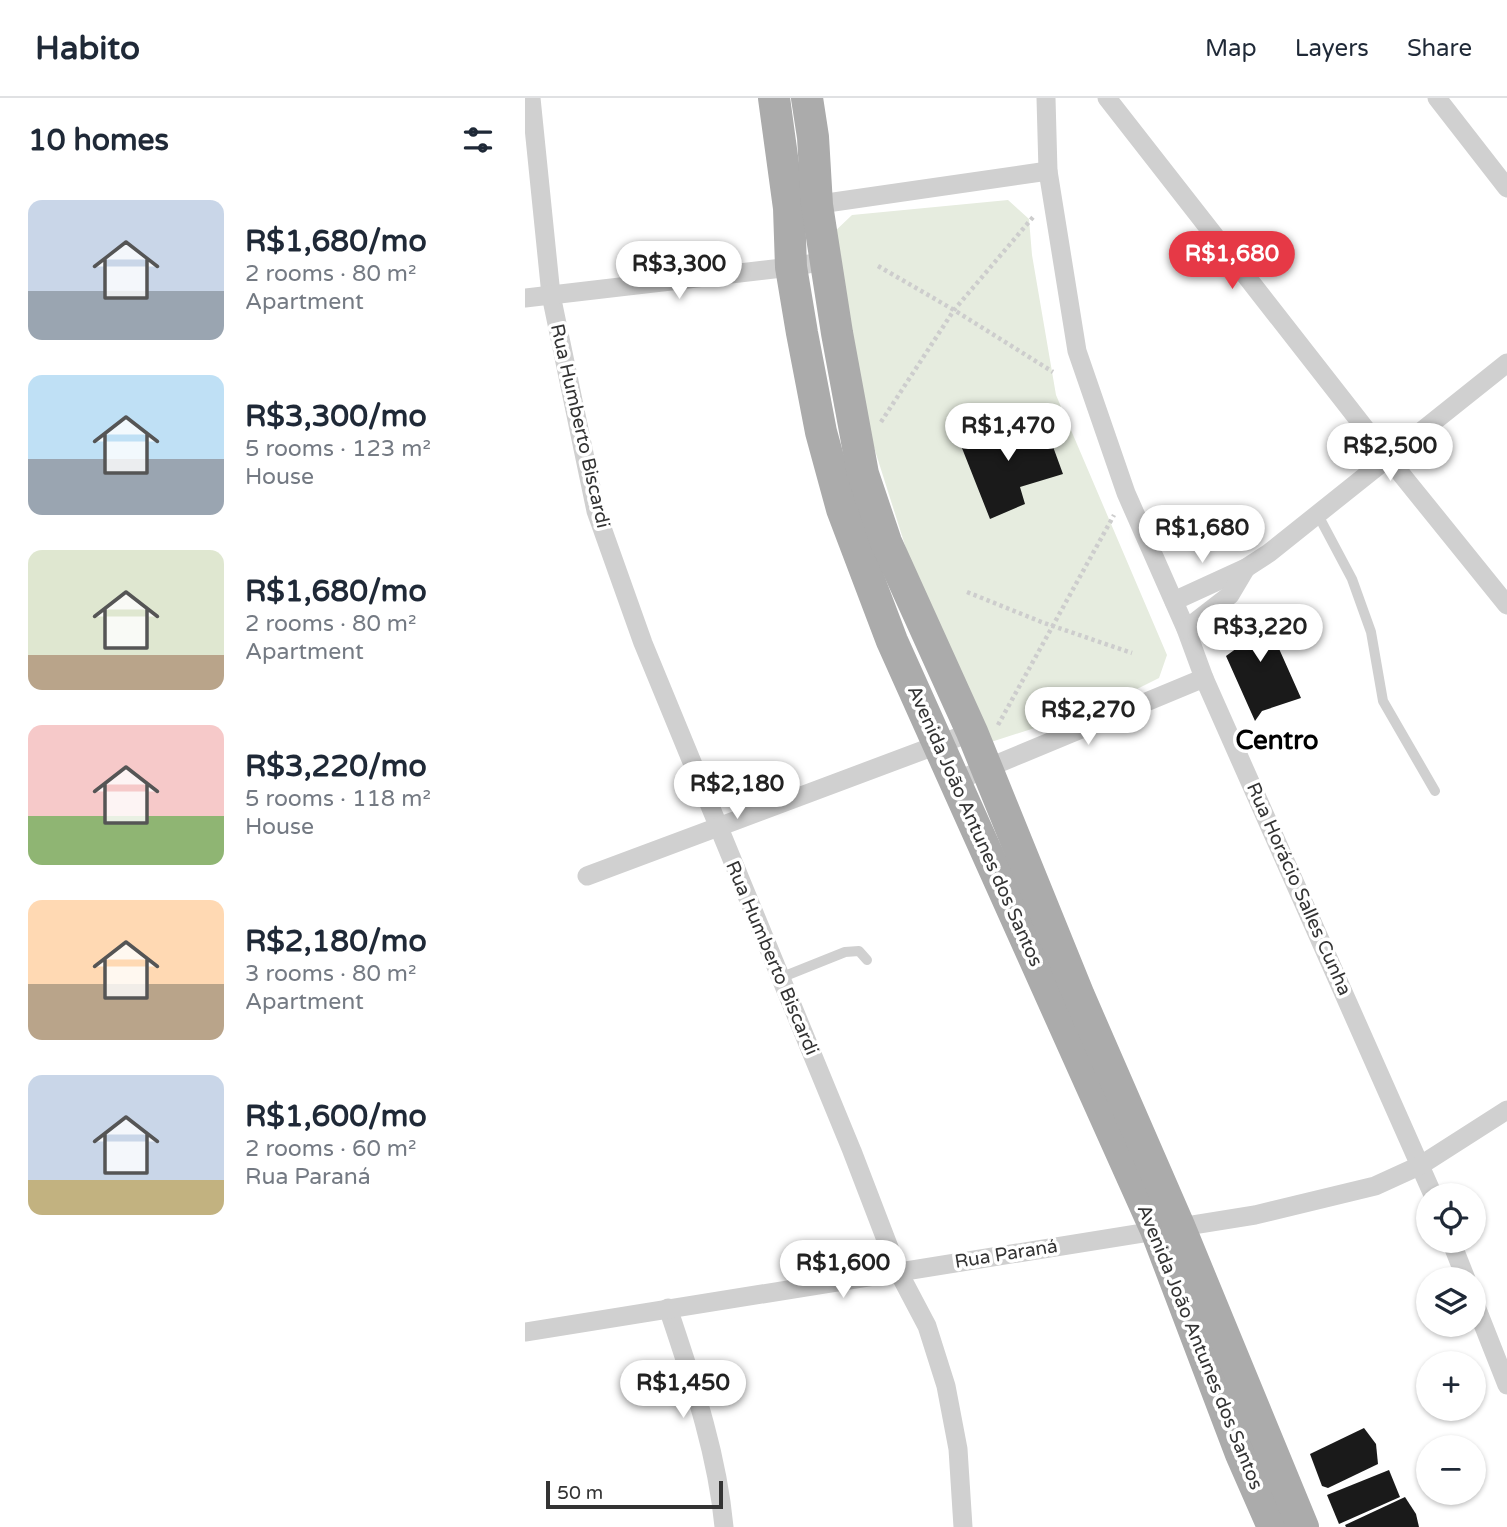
<!DOCTYPE html>
<html lang="en">
<head>
<meta charset="utf-8">
<style>
	:root { --surface:#fff; --page:#f6f6f7; --text:#1f2937; --muted:#747a83; --line:#e0e1e3; --accent:#e63946 }
	body { margin:0; font-family:"Varela Round",sans-serif; background:var(--page); color:var(--text); height:100vh; display:flex; flex-direction:column; font-size:26px; white-space:nowrap }
	* { box-sizing:border-box; margin:0 }
	p { font-size:23px; color:var(--muted) }
	.icon { flex:none; width:38px; height:38px; fill:none; stroke:currentColor; stroke-width:2; stroke-linecap:round; stroke-linejoin:round }
	.map { position:relative; flex:1; overflow:hidden }
	.panel { display:flex; flex-direction:column; background:var(--surface); width:525px }
	.panel>* { flex:none }
	.controls { position:absolute; left:891px; top:1085px; display:grid; gap:14px }
	.controls a { display:grid; place-items:center; width:70px; height:70px; border-radius:50%; background:var(--surface); box-shadow:0 2px 5px #0004; font-size:35px }
	.scale { position:absolute; left:21px; bottom:18px; width:177px; box-sizing:border-box; padding-left:7px; border:4px solid #333; border-top:0; font-size:19px; line-height:24px; white-space:nowrap; color:#333; -webkit-text-stroke:5px #fff; paint-order:stroke }
	.price { position:absolute; translate:-50% -60px; padding:0 16px; border-radius:24px; background:#fff; color:#222; font-size:23px; line-height:46px; filter:drop-shadow(0 2px 4px #0008) }
	.price::after { content:''; position:absolute; left:50%; top:42px; width:21px; height:16px; margin-left:-10px; background:inherit; clip-path:polygon(0 0,100% 0,50% 100%) }
	.price.current { background:var(--accent); color:#fff }
	ul { padding:0; list-style:none }
	li { display:flex; align-items:center; gap:21px; height:175px; padding:0 28px }
	li span { display:grid; place-items:center; flex:none; width:196px; height:140px; border-radius:14px; color:#555 }
	li>.icon { margin-inline-start:auto }
	span .icon { width:84px; height:84px; fill:#fffc; stroke-width:1 }
	li b { font-size:30px }
	h2 { display:flex; justify-content:space-between; align-items:center; height:84px; padding:0 28px; font-size:30px }
	header { display:flex; align-items:center; gap:42px; box-sizing:border-box; height:98px; padding:0 35px; background:var(--surface); border-bottom:2px solid var(--line) }
	header strong { font-size:33px }
	nav { display:flex; gap:38px; margin-inline-start:auto; font-size:24px }
	main { display:flex; flex:1; min-height:0 }
	.map>svg:first-child { display:block }
</style>
</head>
<body>
<header>
<strong>Habito</strong>
<nav><a>Map</a><a>Layers</a><a>Share</a></nav>
</header>
<main>
<section class="panel">
<h2>10 homes<svg class="icon" aria-label="filters" viewBox="0 0 24 24"><path d="M4 7h16M4 17h16"/><circle cx="9" cy="7" r="2"/><circle cx="15" cy="17" r="2"/></svg></h2>
<ul>
<li><span style="background:linear-gradient(#c9d6e8 65%,#9aa5b1 0)"><svg class="icon" aria-label="home" viewBox="0 0 24 24"><path d="M3 11l9-7 9 7M6 9v11h12V9"/></svg></span><div><b>R$1,680/mo</b><p>2 rooms · 80 m²</p><p>Apartment</p></div></li>
<li><span style="background:linear-gradient(#bfe0f5 60%,#9aa5b1 0)"><svg class="icon" aria-label="home" viewBox="0 0 24 24"><path d="M3 11l9-7 9 7M6 9v11h12V9"/></svg></span><div><b>R$3,300/mo</b><p>5 rooms · 123 m²</p><p>House</p></div></li>
<li><span style="background:linear-gradient(#dfe7d0 75%,#b9a48a 0)"><svg class="icon" aria-label="home" viewBox="0 0 24 24"><path d="M3 11l9-7 9 7M6 9v11h12V9"/></svg></span><div><b>R$1,680/mo</b><p>2 rooms · 80 m²</p><p>Apartment</p></div></li>
<li><span style="background:linear-gradient(#f6c9c9 65%,#8fb573 0)"><svg class="icon" aria-label="home" viewBox="0 0 24 24"><path d="M3 11l9-7 9 7M6 9v11h12V9"/></svg></span><div><b>R$3,220/mo</b><p>5 rooms · 118 m²</p><p>House</p></div></li>
<li><span style="background:linear-gradient(#ffd9b3 60%,#b9a48a 0)"><svg class="icon" aria-label="home" viewBox="0 0 24 24"><path d="M3 11l9-7 9 7M6 9v11h12V9"/></svg></span><div><b>R$2,180/mo</b><p>3 rooms · 80 m²</p><p>Apartment</p></div></li>
<li><span style="background:linear-gradient(#c9d6e8 75%,#c2b280 0)"><svg class="icon" aria-label="home" viewBox="0 0 24 24"><path d="M3 11l9-7 9 7M6 9v11h12V9"/></svg></span><div><b>R$1,600/mo</b><p>2 rooms · 60 m²</p><p>Rua Paraná</p></div></li>
</ul>
</section>
<div class="map">
<svg width="982" height="1429" viewBox="0 0 982 1429">
	<rect width="100%" height="100%" fill="#fff"/>
	<polygon fill="#e6ecdf" points="483,102 504,121 507,157 531,297 642,557 634,580 578,608 466,644 391,482 328,283 306,137 327,117"/>
	<g fill="#1a1a1a">
		<polygon points="472,324 478,336 519,324 538,376 495,389 500,406 465,421 433,340 448,330"/>
		<polygon points="724,506 734,506 776,600 737,613 730,623 701,558 712,550 703,533 712,526"/>
		<polygon points="839,1330 851,1346 853,1366 803,1390 797,1388 785,1356"/>
		<polygon points="864,1372 875,1399 814,1426 802,1397"/>
		<polygon points="880,1399 891,1416 894,1429 821,1429 820,1427"/>
	</g>
	<g fill="none" stroke-linecap="round" stroke-linejoin="round">
		<g stroke="#cdcdcd" stroke-width="4.5" stroke-dasharray="3.5 3.5" stroke-linecap="butt">
			<polyline points="353,168 429,212 528,274"/>
			<polyline points="356,324 429,212 509,118"/>
			<polyline points="442,494 519,525 607,555"/>
			<polyline points="473,627 589,417"/>
		</g>
		<g stroke="#d0d0d0" stroke-width="10">
			<polyline points="793,417 827,481 846,534 858,603 910,693"/>
			<polyline points="255,880 320,854 334,853 342,862"/>
		</g>
		<g stroke="#d0d0d0" stroke-width="19">
			<polyline points="6,0 26,197 71,413 118,545 327,1053 373,1173 402,1228 421,1288 433,1351 438,1429"/>
			<polyline points="521,0 523,73 552,253 601,395 661,531 679,580 908,1097"/>
			<polyline points="582,0 864,361 982,507"/>
			<polyline points="912,0 982,90"/>
			<polyline points="281,108 523,73"/>
			<polyline points="0,200 266,169 301,163"/>
			<polyline points="649,503 721,470 744,455 982,265"/>
			<polyline points="661,531 705,497 721,470"/>
			<polyline points="431,683 679,580"/>
			<polyline points="62,778 447,634"/>
			<polyline points="926,1143 941,1181"/>
			<polyline points="948,1201 982,1287"/>
			<path d="M143 1210C167 1282 192 1353 199 1429"/>
			<polyline points="0,1234 730,1117 850,1088 896,1067 982,1012"/>
		</g>
		<g stroke="#ababab" stroke-width="32">
			<polyline points="249,0 264,110 266,169 277,235 296,334 317,411 367,543 631,1132 716,1356 748,1429"/>
			<polyline points="282,0 288,39 292,107 312,235 338,376 361,444 447,634 554,898 654,1128 778,1429"/>
		</g>
	</g>
	<g text-anchor="middle" dominant-baseline="central" stroke-width="7" stroke-linejoin="round" paint-order="stroke">
		<g font-size="19" fill="#333" stroke="#fff">
			<text transform="translate(55 328) rotate(77)">Rua Humberto Biscardi</text>
			<text transform="translate(450 728) rotate(66)">Avenida João Antunes dos Santos</text>
			<text transform="translate(774 791) rotate(66)">Rua Horácio Salles Cunha</text>
			<text transform="translate(247 860) rotate(67)">Rua Humberto Biscardi</text>
			<text transform="translate(481 1156) rotate(-9)">Rua Paraná</text>
			<text transform="translate(675 1249) rotate(68)">Avenida João Antunes dos Santos</text>
		</g>
		<g font-size="26" font-weight="bold" fill="#000" stroke="#fff">
			<text x="752" y="642">Centro</text>
		</g>
	</g>
</svg>
<div class="controls">
<a><svg class="icon" aria-label="locate" viewBox="0 0 24 24"><circle cx="12" cy="12" r="6"/><path d="M12 2v4M12 18v4M2 12h4M18 12h4"/></svg></a>
<a><svg class="icon" aria-label="layers" viewBox="0 0 24 24"><path d="M12 4l9 5-9 5-9-5zM3 14l9 5 9-5"/></svg></a>
<a>+</a>
<a>−</a>
</div>
<div class="scale">50 m</div>
<b class="price current" style="left:707px;top:193px">R$1,680</b>
<b class="price" style="left:154px;top:203px">R$3,300</b>
<b class="price" style="left:483px;top:365px">R$1,470</b>
<b class="price" style="left:865px;top:385px">R$2,500</b>
<b class="price" style="left:677px;top:467px">R$1,680</b>
<b class="price" style="left:735px;top:566px">R$3,220</b>
<b class="price" style="left:563px;top:649px">R$2,270</b>
<b class="price" style="left:212px;top:723px">R$2,180</b>
<b class="price" style="left:318px;top:1202px">R$1,600</b>
<b class="price" style="left:158px;top:1322px">R$1,450</b>
</div>
</main>
</body>
</html>
